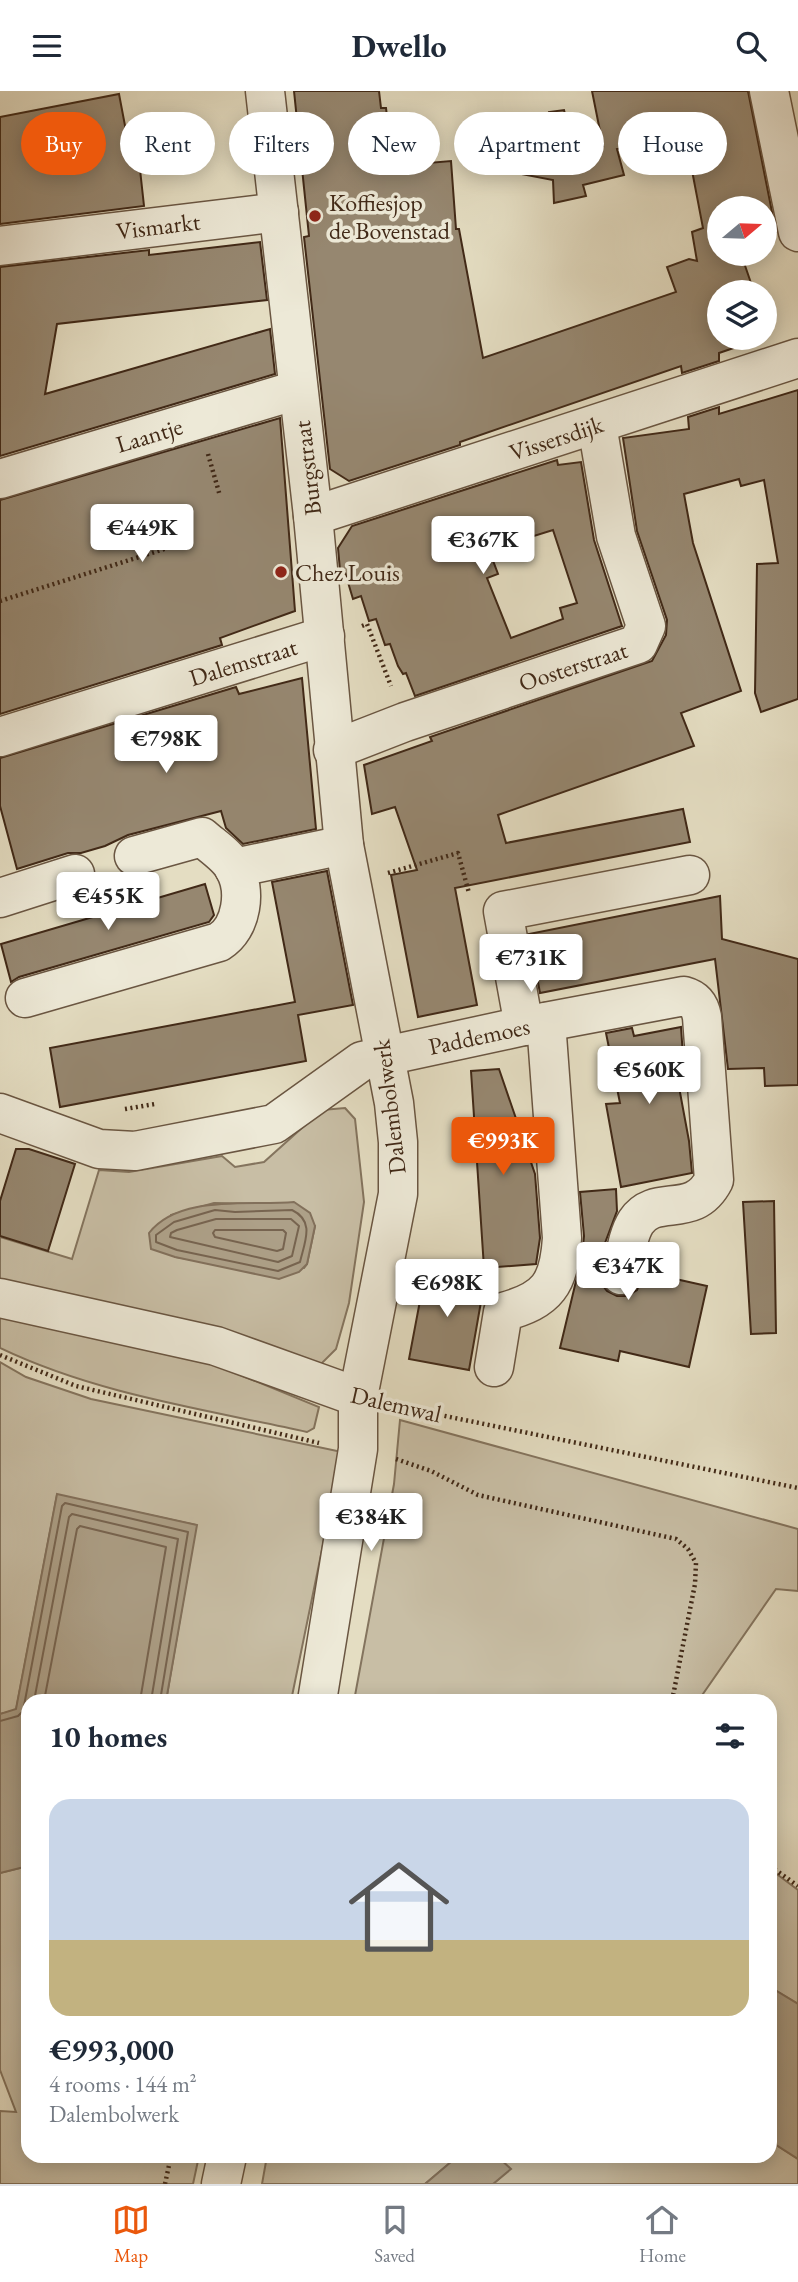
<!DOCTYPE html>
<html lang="en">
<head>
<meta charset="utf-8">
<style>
	:root { --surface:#fff; --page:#f6f6f7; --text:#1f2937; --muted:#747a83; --line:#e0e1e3; --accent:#ea580c }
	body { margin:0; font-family:"EB Garamond",serif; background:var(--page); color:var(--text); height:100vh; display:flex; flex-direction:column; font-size:26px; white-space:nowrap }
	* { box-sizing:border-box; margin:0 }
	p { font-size:23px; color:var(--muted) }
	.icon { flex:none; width:38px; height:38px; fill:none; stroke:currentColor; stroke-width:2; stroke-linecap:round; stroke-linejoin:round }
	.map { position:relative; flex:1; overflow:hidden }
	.details { position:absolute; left:21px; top:1603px; width:756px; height:469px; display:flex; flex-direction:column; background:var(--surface); border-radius:21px; box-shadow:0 4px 18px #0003 }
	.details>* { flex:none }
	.banner { position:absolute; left:21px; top:21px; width:756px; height:63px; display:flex; gap:14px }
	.needle { width:46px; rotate:71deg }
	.buttons { position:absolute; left:707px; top:105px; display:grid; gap:14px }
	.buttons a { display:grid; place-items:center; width:70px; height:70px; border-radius:50%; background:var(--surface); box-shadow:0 4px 18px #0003; font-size:35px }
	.price { position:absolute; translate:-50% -60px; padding:0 16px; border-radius:7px; background:#fff; color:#222; font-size:23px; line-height:46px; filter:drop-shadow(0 2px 4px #0008) }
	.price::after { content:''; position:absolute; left:50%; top:42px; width:21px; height:16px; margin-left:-10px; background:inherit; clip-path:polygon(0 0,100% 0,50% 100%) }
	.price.current { background:var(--accent); color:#fff }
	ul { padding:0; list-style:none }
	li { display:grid; align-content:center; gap:14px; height:371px; padding:0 28px }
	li+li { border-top:2px solid var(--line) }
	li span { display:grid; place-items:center; height:217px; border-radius:21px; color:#555 }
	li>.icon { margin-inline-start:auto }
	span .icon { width:126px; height:126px; fill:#fffc; stroke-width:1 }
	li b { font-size:30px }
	h2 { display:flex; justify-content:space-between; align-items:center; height:84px; padding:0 28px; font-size:30px }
	.tag { padding:0 24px; border-radius:32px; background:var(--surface); box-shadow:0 4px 18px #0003; font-size:24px; line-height:63px }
	.tag.current { background:var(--accent); color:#fff }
	header { display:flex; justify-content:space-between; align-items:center; height:91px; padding:0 28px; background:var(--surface); font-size:32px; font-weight:700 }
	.menu { display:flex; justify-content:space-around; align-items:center; height:98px; border-top:2px solid var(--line); background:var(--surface); font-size:19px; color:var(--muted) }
	.menu a { display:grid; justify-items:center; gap:4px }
	.menu .current { color:var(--accent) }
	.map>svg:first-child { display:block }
</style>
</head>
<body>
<header><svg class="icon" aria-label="menu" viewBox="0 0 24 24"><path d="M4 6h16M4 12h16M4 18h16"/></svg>Dwello<svg class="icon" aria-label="search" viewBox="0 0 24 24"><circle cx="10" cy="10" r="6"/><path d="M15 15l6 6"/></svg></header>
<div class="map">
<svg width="798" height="2093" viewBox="0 0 798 2093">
	<rect width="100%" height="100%" fill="#e4ddc2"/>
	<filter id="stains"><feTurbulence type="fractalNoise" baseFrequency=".00286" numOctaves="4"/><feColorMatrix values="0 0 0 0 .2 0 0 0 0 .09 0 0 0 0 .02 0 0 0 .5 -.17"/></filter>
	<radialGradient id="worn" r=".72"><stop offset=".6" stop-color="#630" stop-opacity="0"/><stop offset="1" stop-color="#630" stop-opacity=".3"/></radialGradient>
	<g fill="#c8bea5" stroke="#84745e" stroke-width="2" fill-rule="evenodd">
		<path d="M345 1017 355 1028 364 1111 349 1212 336 1258 321 1273 0 1191V1146L72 1168 99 1079 129 1081 222 1065 235 1076 264 1071 322 1019ZM214 1112 280 1113 315 1135 307 1173 304 1177 218 1173 175 1166 171 1124Z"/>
		<path d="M0 1224 216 1274 319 1316 314 1337 307 1341C203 1318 96 1303 0 1257Z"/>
		<polygon points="0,1271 26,1286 91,1308 342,1361 291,1610 166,1610 196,1434 57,1404 16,1619 0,1623"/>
		<polygon points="400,1329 798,1438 798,1500 776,1498 698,1610 354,1610 394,1393"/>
		<polygon points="28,1775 28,2065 199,2065 193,2093 0,2093 0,2020 16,2021 0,1979 0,1782"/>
		<polygon points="770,1778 798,1799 798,1913 770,1896"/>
		<polygon points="770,2050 798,2068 798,2093 493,2093 510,2078 497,2065 770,2065"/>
		<polygon points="267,2065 458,2065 425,2093 262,2093"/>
	</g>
	<g fill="#ada088" stroke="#82705b" stroke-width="2">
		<path d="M294 1111 310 1122 315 1135 307 1173 299 1181 279 1188 175 1166 151 1158 149 1142C179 1103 250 1115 294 1111Z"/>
		<polygon points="57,1403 197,1434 166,1610 28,1610 28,1775 0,1782 0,1623 16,1618"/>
		<polygon points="770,1896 798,1913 798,2068 770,2050"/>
		<polygon points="458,2065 497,2065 511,2078 493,2093 425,2093"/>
	</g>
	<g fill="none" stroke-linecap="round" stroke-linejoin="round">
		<g stroke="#776450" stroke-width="2">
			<path d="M215 1119 235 1121 292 1119C315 1130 305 1150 300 1171L278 1180 177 1159 156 1151V1144L174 1131Z"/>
			<polygon points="216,1128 291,1128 299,1135 292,1165 278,1171 170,1146 171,1142 177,1139"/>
			<polygon points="215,1139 283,1139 286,1142 283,1158 277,1160 215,1146 213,1142"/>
			<polyline points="34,1610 69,1426 72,1423 178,1448 151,1610"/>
			<polyline points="44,1610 77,1438 80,1435 166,1456 140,1610"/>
			<polyline points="0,1630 18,1625 23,1620 62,1415 65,1412 188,1441 160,1610"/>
		</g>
	</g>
	<g fill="#968770" stroke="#412917" stroke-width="2" fill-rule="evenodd">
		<polygon points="294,0 379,0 381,17 386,17 393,75 451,70 456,138 459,138 483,267 676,201 667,176 689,168 697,170 692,141 703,137 686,48 617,58 624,84 583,94 586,105 554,112 553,89 516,82 518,65 465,69 472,28 551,44 549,21 564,19 572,49 603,55 592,0 748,0 776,141 765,145 765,117 719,117 719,163 741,163 751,192 742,195 744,201 719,201 719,247 760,248 719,262 719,270 682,282 681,275 460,351 460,354 349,390 330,378 304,146 309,145"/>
		<polygon points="119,3 126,40 136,42 144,115 0,133 0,26"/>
		<polygon points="260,151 267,209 57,233 45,303 270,238 275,283 0,365 0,176 149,159 149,164"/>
		<polygon points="798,299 798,608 761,621 755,602 757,473 778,472 764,389 741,395 739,388 684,403 693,452 741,600 681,622 694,655 498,724 506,752 683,718 690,751 455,797 477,914 418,926 391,784 417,779 395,716 372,723 364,674 432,650 430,646 652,570 666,544 667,529 637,440 623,347 689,338 688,326 719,316 719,323"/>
		<polygon points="280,327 295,520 220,547 222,554 0,623 0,409"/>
		<path d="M557 369 558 374 581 371 594 449 622 535 415 605 406 582 403 583 398 575 390 553 385 554 376 528 369 530 361 505 353 508 344 478 340 479 338 457 352 435ZM553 439 577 512 560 517 563 528 511 547 487 487 498 483 489 459Z"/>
		<polygon points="302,587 316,738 243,753 226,737 221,720 128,744 105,755 81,762 68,762 17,778 0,715 0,667 236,596 239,603"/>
		<polygon points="327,780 353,914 298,924 306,970 60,1016 50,957 295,911 272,791"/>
		<polygon points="205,793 214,824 209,831 19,886 11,891 1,853"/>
		<polygon points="720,805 722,848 798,868 798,994 765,995 764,977 728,978 715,868 540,902 529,843"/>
		<polygon points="681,936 685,995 679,996 689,1050 692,1082 621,1096 606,1013 620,1012 606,942 632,937 634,945"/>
		<polygon points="499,978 535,1083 540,1147 536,1173 484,1177 471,980"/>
		<polygon points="16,1058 29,1058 75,1073 48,1160 0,1145 0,1110"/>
		<polygon points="616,1098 617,1120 605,1152 600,1179 600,1191 607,1200 617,1205 627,1205 637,1199 644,1181 707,1195 689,1276 620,1260 618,1270 560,1257 582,1165 584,1145 580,1101"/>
		<polygon points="774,1110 776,1242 751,1243 743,1111"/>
		<polygon points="426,1178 485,1188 469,1279 409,1268"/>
	</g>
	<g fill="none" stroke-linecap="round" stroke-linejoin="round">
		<defs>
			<g id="minor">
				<polyline points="265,0 313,425 344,754 394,1012 398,1051 398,1103 358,1306 358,1358 317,1610"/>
				<polyline points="769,0 798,141"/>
				<polyline points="0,155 279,121"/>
				<polyline points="0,388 297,299"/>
				<polyline points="313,425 798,267"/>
				<polyline points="0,646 325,545"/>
				<polyline points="333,659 405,631 638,553 646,535 616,445 597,334"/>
				<polyline points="234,777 344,754"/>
				<polyline points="0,807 75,783"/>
				<path d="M25 907 219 851C242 837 247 799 234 777 228 765 212 755 202 746L134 765"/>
				<polyline points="524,935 503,820 690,784"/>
				<path d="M0 1022 99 1058 135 1060 274 1033 362 970 524 935 684 905C695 908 700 915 702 926L714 1089C693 1130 656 1101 636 1131 627 1145 625 1168 621 1184"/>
				<polyline points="0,1207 216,1255 358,1306"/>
				<path d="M494 1276 503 1221C548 1209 559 1193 562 1147L546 931"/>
				<polyline points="221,2093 227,2065"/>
			</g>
		</defs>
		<use href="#minor" stroke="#6a5642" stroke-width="41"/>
		<g stroke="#412917" stroke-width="4.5" stroke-dasharray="2 3.5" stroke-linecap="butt">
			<polyline points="208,363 220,405"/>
			<polyline points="0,510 177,454"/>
			<polyline points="362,535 367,533 391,595"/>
			<polyline points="388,782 458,762 469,802"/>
			<polyline points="125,1018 155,1013"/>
			<polyline points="0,1264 76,1295 319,1352"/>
			<polyline points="396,1315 798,1397"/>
			<polyline points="396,1368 431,1380 478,1404 676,1448 688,1458 696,1472 695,1493 672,1610"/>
			<polyline points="770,1775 798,1795"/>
			<polyline points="165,2093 171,2065"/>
		</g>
		<use href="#minor" stroke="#ede9d7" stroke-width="38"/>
	</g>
	<g fill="#8f2418" stroke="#ede9d7" stroke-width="2.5">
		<circle cx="315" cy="125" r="7"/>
		<circle cx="281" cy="481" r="7"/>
	</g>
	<g text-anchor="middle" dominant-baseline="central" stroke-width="7" stroke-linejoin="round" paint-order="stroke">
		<g font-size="24" fill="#412917" stroke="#ede9d7" text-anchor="start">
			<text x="329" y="111">Koffiesjop<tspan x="329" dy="28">de Bovenstad</tspan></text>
			<text x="295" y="481">Chez Louis</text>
		</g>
		<g font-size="24" fill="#412917" stroke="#ede9d7">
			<text transform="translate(158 135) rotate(-7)">Vismarkt</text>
			<text transform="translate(149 344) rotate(-17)">Laantje</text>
			<text transform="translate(556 347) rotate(-18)">Vissersdijk</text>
			<text transform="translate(307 377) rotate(-97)">Burgstraat</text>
			<text transform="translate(243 571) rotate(-17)">Dalemstraat</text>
			<text transform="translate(573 575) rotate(-18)">Oosterstraat</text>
			<text transform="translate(479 945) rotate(-12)">Paddemoes</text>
			<text transform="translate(389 1016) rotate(-97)">Dalembolwerk</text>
			<text transform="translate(396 1313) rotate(13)">Dalemwal</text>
		</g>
	</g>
	<rect width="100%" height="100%" filter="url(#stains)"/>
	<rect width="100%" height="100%" fill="url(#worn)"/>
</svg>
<div class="buttons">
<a><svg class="needle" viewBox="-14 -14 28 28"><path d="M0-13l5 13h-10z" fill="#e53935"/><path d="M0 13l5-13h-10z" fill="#747a83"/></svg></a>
<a><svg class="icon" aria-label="layers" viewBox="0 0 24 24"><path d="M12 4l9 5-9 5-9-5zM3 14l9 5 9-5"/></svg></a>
</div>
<b class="price" style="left:142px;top:473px">€449K</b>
<b class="price" style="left:483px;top:485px">€367K</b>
<b class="price" style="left:166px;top:684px">€798K</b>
<b class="price" style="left:108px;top:841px">€455K</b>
<b class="price" style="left:531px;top:903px">€731K</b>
<b class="price" style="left:649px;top:1015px">€560K</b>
<b class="price current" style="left:503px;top:1086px">€993K</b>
<b class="price" style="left:628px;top:1211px">€347K</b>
<b class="price" style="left:447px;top:1228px">€698K</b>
<b class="price" style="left:371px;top:1462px">€384K</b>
<div class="banner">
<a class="tag current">Buy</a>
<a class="tag">Rent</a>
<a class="tag">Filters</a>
<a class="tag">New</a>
<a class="tag">Apartment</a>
<a class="tag">House</a>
</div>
<section class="details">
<h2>10 homes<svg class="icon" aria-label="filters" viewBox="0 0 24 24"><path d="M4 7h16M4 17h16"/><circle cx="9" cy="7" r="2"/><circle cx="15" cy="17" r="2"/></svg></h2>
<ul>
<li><span style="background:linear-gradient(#c9d6e8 65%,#c2b280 0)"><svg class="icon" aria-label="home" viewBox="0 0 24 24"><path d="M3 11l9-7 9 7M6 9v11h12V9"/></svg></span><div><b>€993,000</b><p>4 rooms · 144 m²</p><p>Dalembolwerk</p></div></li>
</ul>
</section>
</div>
<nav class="menu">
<a class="current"><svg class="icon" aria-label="map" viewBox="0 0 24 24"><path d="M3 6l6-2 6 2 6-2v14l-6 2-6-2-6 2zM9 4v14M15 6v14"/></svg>Map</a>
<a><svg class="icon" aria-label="saved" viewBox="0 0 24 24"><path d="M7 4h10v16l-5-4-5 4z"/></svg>Saved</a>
<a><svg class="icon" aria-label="home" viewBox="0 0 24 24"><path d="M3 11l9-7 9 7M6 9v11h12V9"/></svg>Home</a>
</nav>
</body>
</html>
